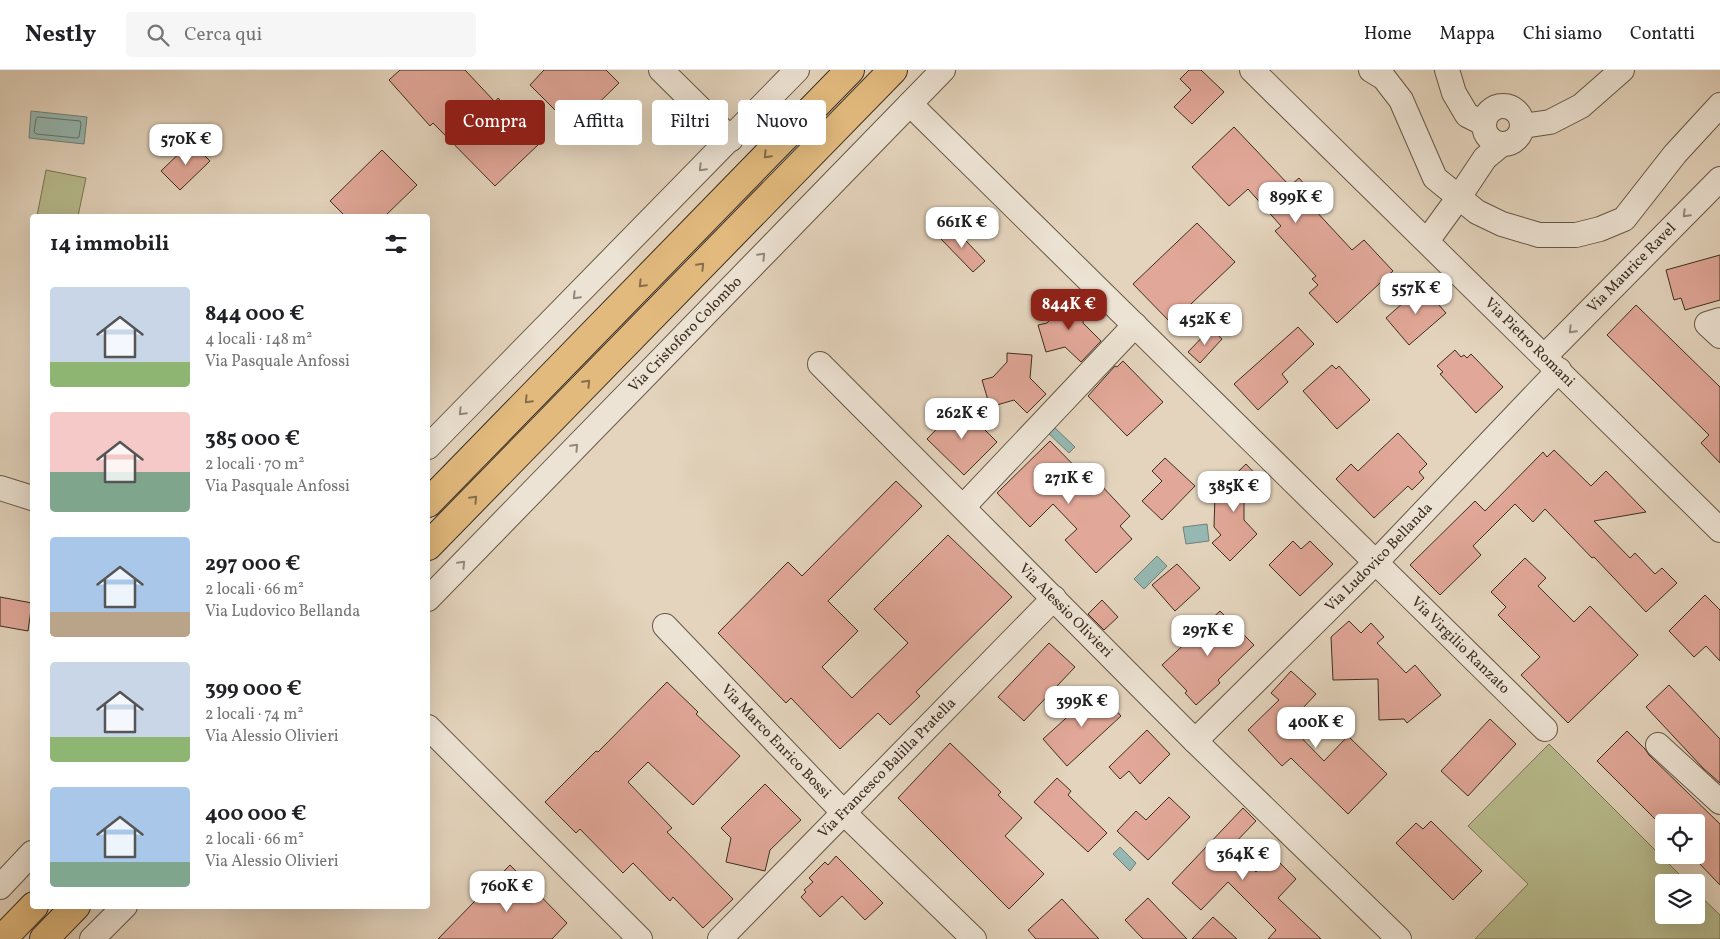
<!DOCTYPE html>
<html lang="it">
<head>
<meta charset="utf-8">
<style>
	:root { --surface:#fff; --page:#f6f6f6; --text:#202124; --muted:#757577; --line:#e0e0e0; --accent:#8f2418 }
	body { margin:0; font-family:Vollkorn,serif; background:var(--page); color:var(--text); height:100vh; display:flex; flex-direction:column; font-size:19px; white-space:nowrap }
	* { box-sizing:border-box; margin:0 }
	p { font-size:16px; color:var(--muted) }
	.icon { flex:none; width:28px; height:28px; fill:none; stroke:currentColor; stroke-width:2; stroke-linecap:round; stroke-linejoin:round }
	.map { position:relative; flex:1; overflow:hidden }
	.sheet { position:absolute; left:30px; top:144px; width:400px; height:695px; display:flex; flex-direction:column; background:var(--surface); border-radius:5px; box-shadow:0 5px 20px #0002 }
	.sheet>* { flex:none }
	.banner { position:absolute; left:445px; top:30px; width:475px; height:45px; display:flex; gap:10px }
	.controls { position:absolute; left:1655px; top:744px; display:grid; gap:10px }
	.controls a { display:grid; place-items:center; width:50px; height:50px; border-radius:5px; background:var(--surface); box-shadow:0 5px 20px #0002; font-size:25px }
	.price { position:absolute; translate:-50% -42px; padding:0 11px; border-radius:10px; background:#fff; color:#222; font-size:16px; line-height:32px; filter:drop-shadow(0 1px 2px #0008) }
	.price::after { content:''; position:absolute; left:50%; top:30px; width:15px; height:11px; margin-left:-8px; background:inherit; clip-path:polygon(0 0,100% 0,50% 100%) }
	.price.selected { background:var(--accent); color:#fff }
	ul { padding:0; list-style:none }
	li { display:flex; align-items:center; gap:15px; height:125px; padding:0 20px }
	li span { display:grid; place-items:center; flex:none; width:140px; height:100px; border-radius:5px; color:#555 }
	li>.icon { margin-inline-start:auto }
	span .icon { width:60px; height:60px; fill:#fffc; stroke-width:1 }
	li b { font-size:21px }
	h2 { display:flex; justify-content:space-between; align-items:center; height:60px; padding:0 20px; font-size:21px }
	.chip { padding:0 18px; border-radius:5px; background:var(--surface); box-shadow:0 5px 20px #0002; font-size:18px; line-height:45px }
	.chip.selected { background:var(--accent); color:#fff }
	header { display:flex; align-items:center; gap:30px; box-sizing:border-box; height:70px; padding:0 25px; background:var(--surface); border-bottom:1px solid var(--line) }
	header strong { font-size:24px }
	nav { display:flex; gap:28px; margin-inline-start:auto; font-size:18px }
	.search { width:350px; height:45px; background:var(--page); display:flex; align-items:center; gap:12px; box-sizing:border-box; padding:0 18px; border-radius:5px; color:var(--muted); font-size:19px }
	.map>svg:first-child { display:block }
</style>
</head>
<body>
<header>
<strong>Nestly</strong>
<div class="search"><svg class="icon" aria-label="search" viewBox="0 0 24 24"><circle cx="10" cy="10" r="6"/><path d="M15 15l6 6"/></svg>Cerca qui</div>
<nav><a>Home</a><a>Mappa</a><a>Chi siamo</a><a>Contatti</a></nav>
</header>
<div class="map">
<svg width="1720" height="869" viewBox="0 0 1720 869">
	<rect width="100%" height="100%" fill="#e4d4bd"/>
	<filter id="stains"><feTurbulence type="fractalNoise" baseFrequency=".004" numOctaves="4"/><feColorMatrix values="0 0 0 0 .2 0 0 0 0 .09 0 0 0 0 .02 0 0 0 .5 -.17"/></filter>
	<radialGradient id="worn" r=".72"><stop offset=".6" stop-color="#630" stop-opacity="0"/><stop offset="1" stop-color="#630" stop-opacity=".3"/></radialGradient>
	<g fill="#b8bc8e" stroke="#7a7556">
		<polygon points="46,100 86,108 78,146 37,146"/>
		<polygon points="1549,674 1687,812 1664,812 1664,845 1696,845 1696,822 1720,845 1720,869 1475,869 1528,814 1468,756"/>
	</g>
	<g fill="#95b8b2" stroke="#718177">
		<polygon points="31,41 87,47 84,74 29,68"/>
		<polygon points="1053,356 1075,377 1069,383 1047,362"/>
		<polygon points="1207,454 1209,471 1186,474 1183,457"/>
		<polygon points="1157,486 1167,496 1144,519 1134,509"/>
		<polygon points="1120,777 1136,793 1130,801 1113,784"/>
	</g>
	<g fill="none" stroke-linecap="round" stroke-linejoin="round">
		<polygon stroke="#687368" stroke-width="1" points="38,47 80,51 81,54 79,67 77,68 36,64 34,62 36,49"/>
	</g>
	<g fill="#e1a798" stroke="#3c2e1f">
		<polygon points="400,0 465,0 495,32 498,28 541,72 495,116 433,53 430,56 389,10"/>
		<polygon points="544,0 606,0 619,13 573,58 530,15"/>
		<polygon points="1189,0 1201,0 1224,22 1192,54 1174,37 1191,20 1180,9"/>
		<polygon points="1234,57 1288,114 1289,113 1291,115 1299,108 1320,132 1313,138 1352,180 1364,170 1393,201 1337,253 1309,223 1318,215 1312,209 1316,206 1275,161 1281,156 1248,119 1229,136 1192,97"/>
		<polygon points="191,72 210,91 180,120 161,101"/>
		<polygon points="382,80 417,115 385,146 345,146 330,131"/>
		<polygon points="1197,153 1235,192 1171,253 1133,214"/>
		<polygon points="951,155 985,191 973,202 939,167"/>
		<polygon points="1720,185 1720,230 1685,240 1681,228 1674,230 1666,200"/>
		<polygon points="1422,216 1446,243 1409,275 1386,248"/>
		<polygon points="1061,229 1085,233 1083,253 1101,271 1081,292 1065,277 1046,282 1038,255 1047,253 1059,240"/>
		<polygon points="1636,235 1720,317 1720,393 1701,373 1709,365 1607,265"/>
		<polygon points="1298,257 1314,274 1282,304 1288,312 1258,340 1234,314"/>
		<polygon points="1211,258 1222,269 1200,293 1188,282"/>
		<polygon points="1455,280 1461,287 1464,285 1467,288 1471,284 1503,317 1476,343 1440,304 1443,302 1437,296"/>
		<polygon points="1007,283 1032,285 1030,308 1046,324 1027,343 1014,330 990,337 982,310 993,307 1007,292"/>
		<polygon points="1123,291 1163,332 1127,366 1088,326 1115,296 1117,297"/>
		<polygon points="1332,295 1336,299 1339,296 1370,330 1337,359 1303,321"/>
		<polygon points="960,335 997,372 964,405 927,369"/>
		<polygon points="1398,363 1427,394 1419,402 1424,408 1412,420 1408,416 1374,448 1336,409 1351,394 1358,401"/>
		<polygon points="1050,371 1095,417 1099,413 1130,446 1120,456 1132,469 1096,503 1065,470 1077,459 1053,434 1030,457 997,423"/>
		<polygon points="1554,380 1591,416 1606,401 1646,442 1594,451 1630,488 1635,483 1655,504 1662,498 1677,513 1646,542 1594,487 1592,488 1545,439 1533,452 1515,434 1473,476 1481,485 1440,525 1410,495 1475,431 1485,441 1543,382 1547,387"/>
		<polygon points="1165,388 1195,416 1162,450 1142,431 1162,411 1152,401"/>
		<polygon points="1246,394 1262,411 1244,429 1244,450 1257,464 1230,491 1212,473 1221,465 1214,457 1215,424"/>
		<polygon points="896,411 922,436 828,531 858,561 822,597 852,628 908,573 874,539 948,465 1012,527 916,622 920,626 890,655 878,643 840,679 791,628 786,633 718,563 788,492 802,506"/>
		<polygon points="1293,471 1301,479 1310,471 1333,494 1300,526 1269,495"/>
		<polygon points="1525,488 1546,508 1538,516 1574,552 1590,536 1638,585 1568,653 1521,605 1540,587 1498,545 1506,537 1491,522"/>
		<polygon points="1177,494 1200,518 1175,541 1152,515"/>
		<polygon points="1705,525 1720,540 1720,591 1706,576 1694,587 1669,561"/>
		<polygon points="0,527 32,533 28,561 0,556"/>
		<polygon points="1102,530 1118,547 1104,560 1088,544"/>
		<polygon points="1220,541 1254,575 1218,610 1220,613 1196,635 1185,623 1187,621 1162,595"/>
		<polygon points="1349,551 1361,563 1371,553 1384,567 1377,573 1406,603 1415,595 1441,625 1407,653 1404,649 1379,650 1378,609 1333,610 1331,567"/>
		<polygon points="1049,573 1075,597 1024,651 998,627"/>
		<polygon points="1291,601 1316,624 1288,654 1324,691 1348,666 1387,704 1348,744 1291,688 1282,696 1248,660 1279,630 1271,623"/>
		<polygon points="667,612 698,642 696,644 740,686 693,735 648,692 628,712 672,758 667,762 733,829 703,858 673,827 670,831 633,793 623,803 580,759 576,763 545,732 596,681 598,682"/>
		<polygon points="1669,615 1720,669 1720,713 1703,698 1646,637"/>
		<polygon points="1097,620 1121,646 1067,696 1043,669"/>
		<polygon points="1490,649 1516,674 1468,726 1441,701"/>
		<polygon points="1147,660 1170,684 1140,714 1129,701 1120,709 1109,697"/>
		<polygon points="1627,661 1645,679 1649,685 1720,754 1720,815 1696,790 1696,752 1658,752 1597,691"/>
		<polygon points="950,673 1001,722 998,725 1022,748 1005,766 1044,804 1009,839 898,728"/>
		<polygon points="1057,708 1071,721 1068,725 1107,763 1088,782 1034,732"/>
		<polygon points="765,714 801,750 770,780 765,801 726,792 731,768 721,758"/>
		<polygon points="1169,727 1190,747 1148,790 1117,761 1136,741 1146,750"/>
		<polygon points="1243,738 1256,751 1230,778 1256,802 1273,786 1296,809 1278,828 1321,869 1268,869 1276,860 1228,812 1201,840 1172,813"/>
		<polygon points="1431,751 1482,801 1453,830 1396,773 1416,753 1423,759"/>
		<polygon points="836,786 883,833 865,850 842,826 820,847 801,827 806,822 804,820 813,812 809,808 825,792 828,795"/>
		<polygon points="510,795 567,853 552,869 438,869"/>
		<polygon points="1148,828 1187,869 1143,869 1125,850"/>
		<polygon points="1062,829 1099,869 1036,869 1028,860"/>
		<polygon points="1213,847 1237,869 1192,869"/>
	</g>
	<g fill="none" stroke-linecap="round" stroke-linejoin="round">
		<defs>
			<g id="minor">
				<polyline points="661,0 731,69"/>
				<path id="s1" d="M1252 0 1720 460"/>
				<polyline points="1371,0 1384,8 1401,30 1435,108 1477,142 1502,154 1539,165 1576,165 1600,159 1624,149 1675,84 1720,35"/>
				<polyline points="1447,0 1454,23 1467,45 1483,53"/>
				<path id="s2" d="M910 34 1545 659"/>
				<circle cx="1503" cy="55" r="19"/>
				<polyline points="1523,56 1550,52 1581,36 1622,0"/>
				<polyline points="1427,171 1459,127 1485,88 1502,74"/>
				<polyline points="1720,250 1707,254 1720,266"/>
				<path id="s3" d="M1544 287 1720 109"/>
				<path id="s4" d="M820 294 1195 671 1399 869"/>
				<polyline points="428,377 797,0"/>
				<polyline points="0,418 32,428"/>
				<polyline points="963,437 1135,255"/>
				<path id="s5" d="M428 529 943 0"/>
				<path id="s6" d="M665 556 844 743 974 869"/>
				<polyline points="428,657 640,869"/>
				<path id="s7" d="M1195 671 1376 492 1559 300"/>
				<polyline points="1658,675 1720,732"/>
				<polyline points="0,817 32,783"/>
				<polyline points="92,869 125,836"/>
				<path id="s8" d="M720 869 1054 528"/>
			</g>
			<g id="major">
				<polyline points="428,433 850,0"/>
				<polyline points="428,476 893,0"/>
				<polyline points="2,869 34,836"/>
				<polyline points="44,869 76,836"/>
			</g>
		</defs>
		<use href="#minor" stroke="#665846" stroke-width="26"/>
		<use href="#major" stroke="#3c2e1f" stroke-width="30"/>
		<use href="#minor" stroke="#ede3d4" stroke-width="24"/>
		<use href="#major" stroke="#e2ba7e" stroke-width="28"/>
	</g>
	<defs><path id="oneway-chevron" d="M-2-3.5L2.5 0L-2 3.5" fill="none" stroke-width="1.6" stroke-linecap="round" stroke-linejoin="round" transform="scale(1.25)"/></defs>
	<g stroke="#876d4a">
		<use href="#oneway-chevron" transform="translate(767 85) rotate(134)"/>
		<use href="#oneway-chevron" transform="translate(701 196) rotate(-46)"/>
		<use href="#oneway-chevron" transform="translate(642 214) rotate(134)"/>
		<use href="#oneway-chevron" transform="translate(587 313) rotate(-46)"/>
		<use href="#oneway-chevron" transform="translate(528 330) rotate(134)"/>
		<use href="#oneway-chevron" transform="translate(474 429) rotate(-46)"/>
	</g>
	<g stroke="#94887a">
		<use href="#oneway-chevron" transform="translate(702 98) rotate(135)"/>
		<use href="#oneway-chevron" transform="translate(1686 144) rotate(135)"/>
		<use href="#oneway-chevron" transform="translate(762 186) rotate(-46)"/>
		<use href="#oneway-chevron" transform="translate(576 226) rotate(135)"/>
		<use href="#oneway-chevron" transform="translate(1572 260) rotate(135)"/>
		<use href="#oneway-chevron" transform="translate(462 342) rotate(135)"/>
		<use href="#oneway-chevron" transform="translate(575 377) rotate(-46)"/>
		<use href="#oneway-chevron" transform="translate(462 494) rotate(-46)"/>
	</g>
	<g text-anchor="middle" dominant-baseline="central" stroke-width="4" stroke-linejoin="round" paint-order="stroke">
		<g font-size="15" fill="#3c2e1f" stroke="#ede3d4">
			<text stroke="none"><textPath href="#s3" startOffset="125">Via Maurice Ravel</textPath></text>
			<text stroke="none"><textPath href="#s5" startOffset="369">Via Cristoforo Colombo</textPath></text>
			<text stroke="none"><textPath href="#s1" startOffset="389">Via Pietro Romani</textPath></text>
			<text stroke="none"><textPath href="#s7" startOffset="260">Via Ludovico Bellanda</textPath></text>
			<text stroke="none"><textPath href="#s4" startOffset="348">Via Alessio Olivieri</textPath></text>
			<text stroke="none"><textPath href="#s2" startOffset="772">Via Virgilio Ranzato</textPath></text>
			<text stroke="none"><textPath href="#s6" startOffset="160">Via Marco Enrico Bossi</textPath></text>
			<text stroke="none"><textPath href="#s8" startOffset="239">Via Francesco Balilla Pratella</textPath></text>
		</g>
	</g>
	<rect width="100%" height="100%" filter="url(#stains)"/>
	<rect width="100%" height="100%" fill="url(#worn)"/>
</svg>
<div class="controls">
<a><svg class="icon" aria-label="locate" viewBox="0 0 24 24"><circle cx="12" cy="12" r="6"/><path d="M12 2v4M12 18v4M2 12h4M18 12h4"/></svg></a>
<a><svg class="icon" aria-label="layers" viewBox="0 0 24 24"><path d="M12 4l9 5-9 5-9-5zM3 14l9 5 9-5"/></svg></a>
</div>
<b class="price" style="left:186px;top:96px">570K €</b>
<b class="price" style="left:1296px;top:154px">899K €</b>
<b class="price" style="left:962px;top:179px">661K €</b>
<b class="price" style="left:1416px;top:245px">557K €</b>
<b class="price selected" style="left:1069px;top:261px">844K €</b>
<b class="price" style="left:1205px;top:276px">452K €</b>
<b class="price" style="left:962px;top:370px">262K €</b>
<b class="price" style="left:1069px;top:435px">271K €</b>
<b class="price" style="left:1234px;top:443px">385K €</b>
<b class="price" style="left:1208px;top:587px">297K €</b>
<b class="price" style="left:1082px;top:658px">399K €</b>
<b class="price" style="left:1316px;top:679px">400K €</b>
<b class="price" style="left:1243px;top:811px">364K €</b>
<b class="price" style="left:507px;top:843px">760K €</b>
<div class="banner">
<a class="chip selected">Compra</a>
<a class="chip">Affitta</a>
<a class="chip">Filtri</a>
<a class="chip">Nuovo</a>
</div>
<section class="sheet">
<h2>14 immobili<svg class="icon" aria-label="filters" viewBox="0 0 24 24"><path d="M4 7h16M4 17h16"/><circle cx="9" cy="7" r="2"/><circle cx="15" cy="17" r="2"/></svg></h2>
<ul>
<li><span style="background:linear-gradient(#c9d6e8 75%,#8fb573 0)"><svg class="icon" aria-label="home" viewBox="0 0 24 24"><path d="M3 11l9-7 9 7M6 9v11h12V9"/></svg></span><div><b>844 000 €</b><p>4 locali · 148 m²</p><p>Via Pasquale Anfossi</p></div></li>
<li><span style="background:linear-gradient(#f6c9c9 60%,#7fa58c 0)"><svg class="icon" aria-label="home" viewBox="0 0 24 24"><path d="M3 11l9-7 9 7M6 9v11h12V9"/></svg></span><div><b>385 000 €</b><p>2 locali · 70 m²</p><p>Via Pasquale Anfossi</p></div></li>
<li><span style="background:linear-gradient(#a9c7e8 75%,#b9a48a 0)"><svg class="icon" aria-label="home" viewBox="0 0 24 24"><path d="M3 11l9-7 9 7M6 9v11h12V9"/></svg></span><div><b>297 000 €</b><p>2 locali · 66 m²</p><p>Via Ludovico Bellanda</p></div></li>
<li><span style="background:linear-gradient(#c9d6e8 75%,#8fb573 0)"><svg class="icon" aria-label="home" viewBox="0 0 24 24"><path d="M3 11l9-7 9 7M6 9v11h12V9"/></svg></span><div><b>399 000 €</b><p>2 locali · 74 m²</p><p>Via Alessio Olivieri</p></div></li>
<li><span style="background:linear-gradient(#a9c7e8 75%,#7fa58c 0)"><svg class="icon" aria-label="home" viewBox="0 0 24 24"><path d="M3 11l9-7 9 7M6 9v11h12V9"/></svg></span><div><b>400 000 €</b><p>2 locali · 66 m²</p><p>Via Alessio Olivieri</p></div></li>
</ul>
</section>
</div>
</body>
</html>
